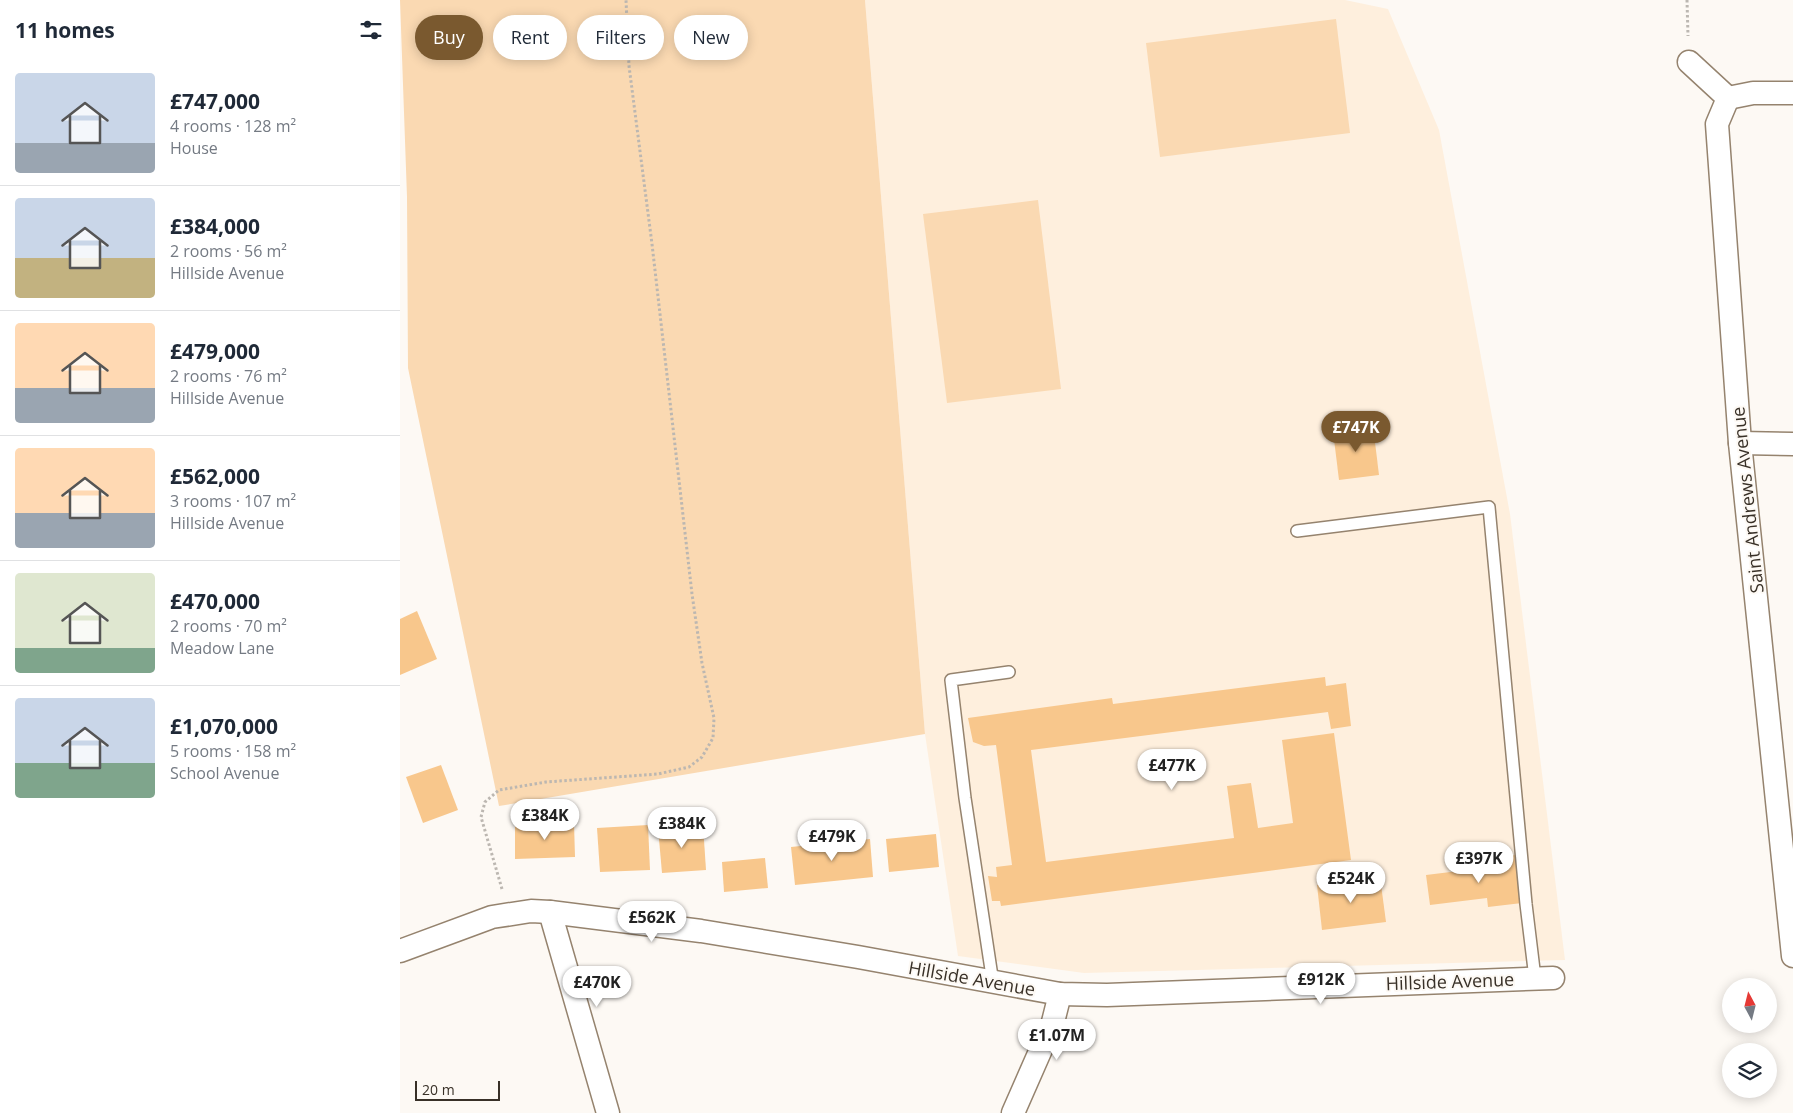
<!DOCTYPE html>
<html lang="en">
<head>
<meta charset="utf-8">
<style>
	:root { --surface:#fff; --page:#f2f2f3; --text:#1f2937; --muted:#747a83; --line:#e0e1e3; --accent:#7a592f }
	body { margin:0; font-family:"Open Sans",sans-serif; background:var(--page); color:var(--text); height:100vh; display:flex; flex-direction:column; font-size:19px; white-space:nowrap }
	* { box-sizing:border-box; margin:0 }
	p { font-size:16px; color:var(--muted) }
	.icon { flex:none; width:28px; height:28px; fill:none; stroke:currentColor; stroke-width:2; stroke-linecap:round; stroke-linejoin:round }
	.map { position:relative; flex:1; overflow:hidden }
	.side { display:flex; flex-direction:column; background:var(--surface); width:400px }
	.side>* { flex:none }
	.guide { position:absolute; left:15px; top:15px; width:475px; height:45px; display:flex; gap:10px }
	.needle { width:32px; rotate:353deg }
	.fabs { position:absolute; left:1322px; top:978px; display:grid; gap:10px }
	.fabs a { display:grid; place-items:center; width:55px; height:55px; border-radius:50%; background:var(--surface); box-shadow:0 2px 12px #0003; font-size:25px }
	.scale { position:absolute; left:15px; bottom:12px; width:85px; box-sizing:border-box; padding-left:5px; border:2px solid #383027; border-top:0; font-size:14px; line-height:18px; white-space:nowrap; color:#383027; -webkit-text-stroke:4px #fdf9f4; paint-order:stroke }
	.price { position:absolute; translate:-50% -42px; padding:0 11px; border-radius:18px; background:#fff; color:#222; font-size:16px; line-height:32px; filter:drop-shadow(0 1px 2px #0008) }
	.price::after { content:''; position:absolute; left:50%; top:30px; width:15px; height:11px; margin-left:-8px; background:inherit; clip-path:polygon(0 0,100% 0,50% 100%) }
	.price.on { background:var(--accent); color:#fff }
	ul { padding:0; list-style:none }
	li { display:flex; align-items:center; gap:15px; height:125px; padding:0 15px }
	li+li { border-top:1px solid var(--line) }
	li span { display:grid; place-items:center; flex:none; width:140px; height:100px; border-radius:5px; color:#555 }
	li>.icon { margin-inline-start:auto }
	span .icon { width:60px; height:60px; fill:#fffc; stroke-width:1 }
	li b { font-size:21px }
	h2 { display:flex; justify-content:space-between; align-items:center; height:60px; padding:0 15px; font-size:21px }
	.pill { padding:0 18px; border-radius:22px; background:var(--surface); box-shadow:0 2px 12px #0003; font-size:18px; line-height:45px }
	.pill.on { background:var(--accent); color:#fff }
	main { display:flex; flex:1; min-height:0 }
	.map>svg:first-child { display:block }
</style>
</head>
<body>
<main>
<section class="side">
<h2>11 homes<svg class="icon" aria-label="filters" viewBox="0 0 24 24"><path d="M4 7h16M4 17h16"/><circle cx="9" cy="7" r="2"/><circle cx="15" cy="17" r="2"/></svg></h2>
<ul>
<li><span style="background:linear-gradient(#c9d6e8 70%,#9aa5b1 0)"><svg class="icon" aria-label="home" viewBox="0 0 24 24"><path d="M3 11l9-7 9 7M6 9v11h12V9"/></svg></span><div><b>£747,000</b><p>4 rooms · 128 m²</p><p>House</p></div></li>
<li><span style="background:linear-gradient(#c9d6e8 60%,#c2b280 0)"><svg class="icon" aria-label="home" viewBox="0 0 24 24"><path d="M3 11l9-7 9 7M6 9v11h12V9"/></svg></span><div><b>£384,000</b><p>2 rooms · 56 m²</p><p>Hillside Avenue</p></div></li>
<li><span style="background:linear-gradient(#ffd9b3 65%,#9aa5b1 0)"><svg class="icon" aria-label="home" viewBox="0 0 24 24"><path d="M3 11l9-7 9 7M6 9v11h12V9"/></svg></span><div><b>£479,000</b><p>2 rooms · 76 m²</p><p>Hillside Avenue</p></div></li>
<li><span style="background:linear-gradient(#ffd9b3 65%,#9aa5b1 0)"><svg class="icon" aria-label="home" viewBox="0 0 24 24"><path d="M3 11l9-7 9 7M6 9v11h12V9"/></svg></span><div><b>£562,000</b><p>3 rooms · 107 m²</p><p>Hillside Avenue</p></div></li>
<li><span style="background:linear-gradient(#dfe7d0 75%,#7fa58c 0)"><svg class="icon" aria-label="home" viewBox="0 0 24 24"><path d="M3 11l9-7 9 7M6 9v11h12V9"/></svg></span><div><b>£470,000</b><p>2 rooms · 70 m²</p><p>Meadow Lane</p></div></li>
<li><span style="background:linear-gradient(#c9d6e8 65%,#7fa58c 0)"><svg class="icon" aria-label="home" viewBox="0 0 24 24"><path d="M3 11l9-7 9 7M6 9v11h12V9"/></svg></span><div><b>£1,070,000</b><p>5 rooms · 158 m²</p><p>School Avenue</p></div></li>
</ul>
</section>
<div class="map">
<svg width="1393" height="1113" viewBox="0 0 1393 1113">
	<rect width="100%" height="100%" fill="#fdf9f4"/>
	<polygon fill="#feefdd" points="465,0 945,0 988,9 1039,130 1110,514 1165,960 684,973 558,956 525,734"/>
	<g fill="#fad9b2">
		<polygon points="0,0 465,0 525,734 99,806 8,368 7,197"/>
		<polygon points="936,19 950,133 760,157 746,43"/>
		<polygon points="638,200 661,389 547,403 523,214"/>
	</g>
	<g fill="#f8c78c">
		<polygon points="973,426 979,475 939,480 933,431"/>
		<polygon points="17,611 37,659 0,675 0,619"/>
		<polygon points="925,677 926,686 946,683 951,726 931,729 928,712 631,750 646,862 834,838 827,786 851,783 858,828 893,823 882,740 934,733 951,860 601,906 600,901 592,901 588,876 597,877 596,867 612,865 596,745 584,746 573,742 568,718 712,698 713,704"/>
		<polygon points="41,765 58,810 23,823 6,777"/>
		<polygon points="174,823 175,857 115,859 115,824"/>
		<polygon points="248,825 250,870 200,872 197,828"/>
		<polygon points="303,825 306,870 262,873 258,828"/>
		<polygon points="536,834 539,867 489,872 486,839"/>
		<polygon points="470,839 473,877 395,885 391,847"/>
		<polygon points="1116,855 1122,903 1088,907 1087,898 1030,905 1026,875 1083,868 1081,859"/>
		<polygon points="365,858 368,888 324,892 322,862"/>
		<polygon points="980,877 986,922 922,930 917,885"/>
	</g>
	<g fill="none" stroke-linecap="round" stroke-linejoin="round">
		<defs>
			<g id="lane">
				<polyline points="897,531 1089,507 1126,904 1135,978"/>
				<polyline points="593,983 565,798 551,680 609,672"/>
			</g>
			<g id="street">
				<polyline points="1289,62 1328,98 1317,124 1340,443 1393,956"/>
				<polyline points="1328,98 1353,93 1393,93"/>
				<polyline points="1340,443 1393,444"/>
				<polyline points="150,912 208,1113"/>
				<polyline points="0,951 92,917 131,911 150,912 301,931 458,957 660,994 707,995 1153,978"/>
				<polyline points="613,1113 653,1022 660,994"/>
			</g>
		</defs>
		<use href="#lane" stroke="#95836e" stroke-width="14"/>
		<use href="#street" stroke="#95836e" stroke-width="25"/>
		<g stroke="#bcb7b1" stroke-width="3" stroke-dasharray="2.5 2.5" stroke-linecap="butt">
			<polyline points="1287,0 1288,36"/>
			<polyline points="102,889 81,817 85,802 99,790 146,782 258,774 289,767 302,757 313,738 314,718 302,663 292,594 252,244 229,66 226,0"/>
		</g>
		<use href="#lane" stroke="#fff" stroke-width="11"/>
		<use href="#street" stroke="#fff" stroke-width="22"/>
	</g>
	<g text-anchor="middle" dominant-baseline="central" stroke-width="4" stroke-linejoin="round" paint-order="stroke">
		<g font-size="18" fill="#383027" stroke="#fdf9f4">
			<text transform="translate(1347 500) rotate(-96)">Saint Andrews Avenue</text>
			<text transform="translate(572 978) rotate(10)">Hillside Avenue</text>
			<text transform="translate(1050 981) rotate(-2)">Hillside Avenue</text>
		</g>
	</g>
</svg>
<div class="fabs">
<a><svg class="needle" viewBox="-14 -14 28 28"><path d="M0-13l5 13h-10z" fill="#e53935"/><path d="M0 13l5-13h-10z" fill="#747a83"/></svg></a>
<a><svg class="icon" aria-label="layers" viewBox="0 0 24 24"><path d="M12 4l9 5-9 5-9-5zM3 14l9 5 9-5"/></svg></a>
</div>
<div class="scale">20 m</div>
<b class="price on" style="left:956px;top:453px">£747K</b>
<b class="price" style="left:772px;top:791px">£477K</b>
<b class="price" style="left:145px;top:841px">£384K</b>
<b class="price" style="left:282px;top:849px">£384K</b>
<b class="price" style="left:432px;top:862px">£479K</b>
<b class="price" style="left:1079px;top:884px">£397K</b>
<b class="price" style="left:951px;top:904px">£524K</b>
<b class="price" style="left:252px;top:943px">£562K</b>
<b class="price" style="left:921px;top:1005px">£912K</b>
<b class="price" style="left:197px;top:1008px">£470K</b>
<b class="price" style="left:657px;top:1061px">£1.07M</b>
<div class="guide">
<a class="pill on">Buy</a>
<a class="pill">Rent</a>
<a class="pill">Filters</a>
<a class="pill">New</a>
</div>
</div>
</main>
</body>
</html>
